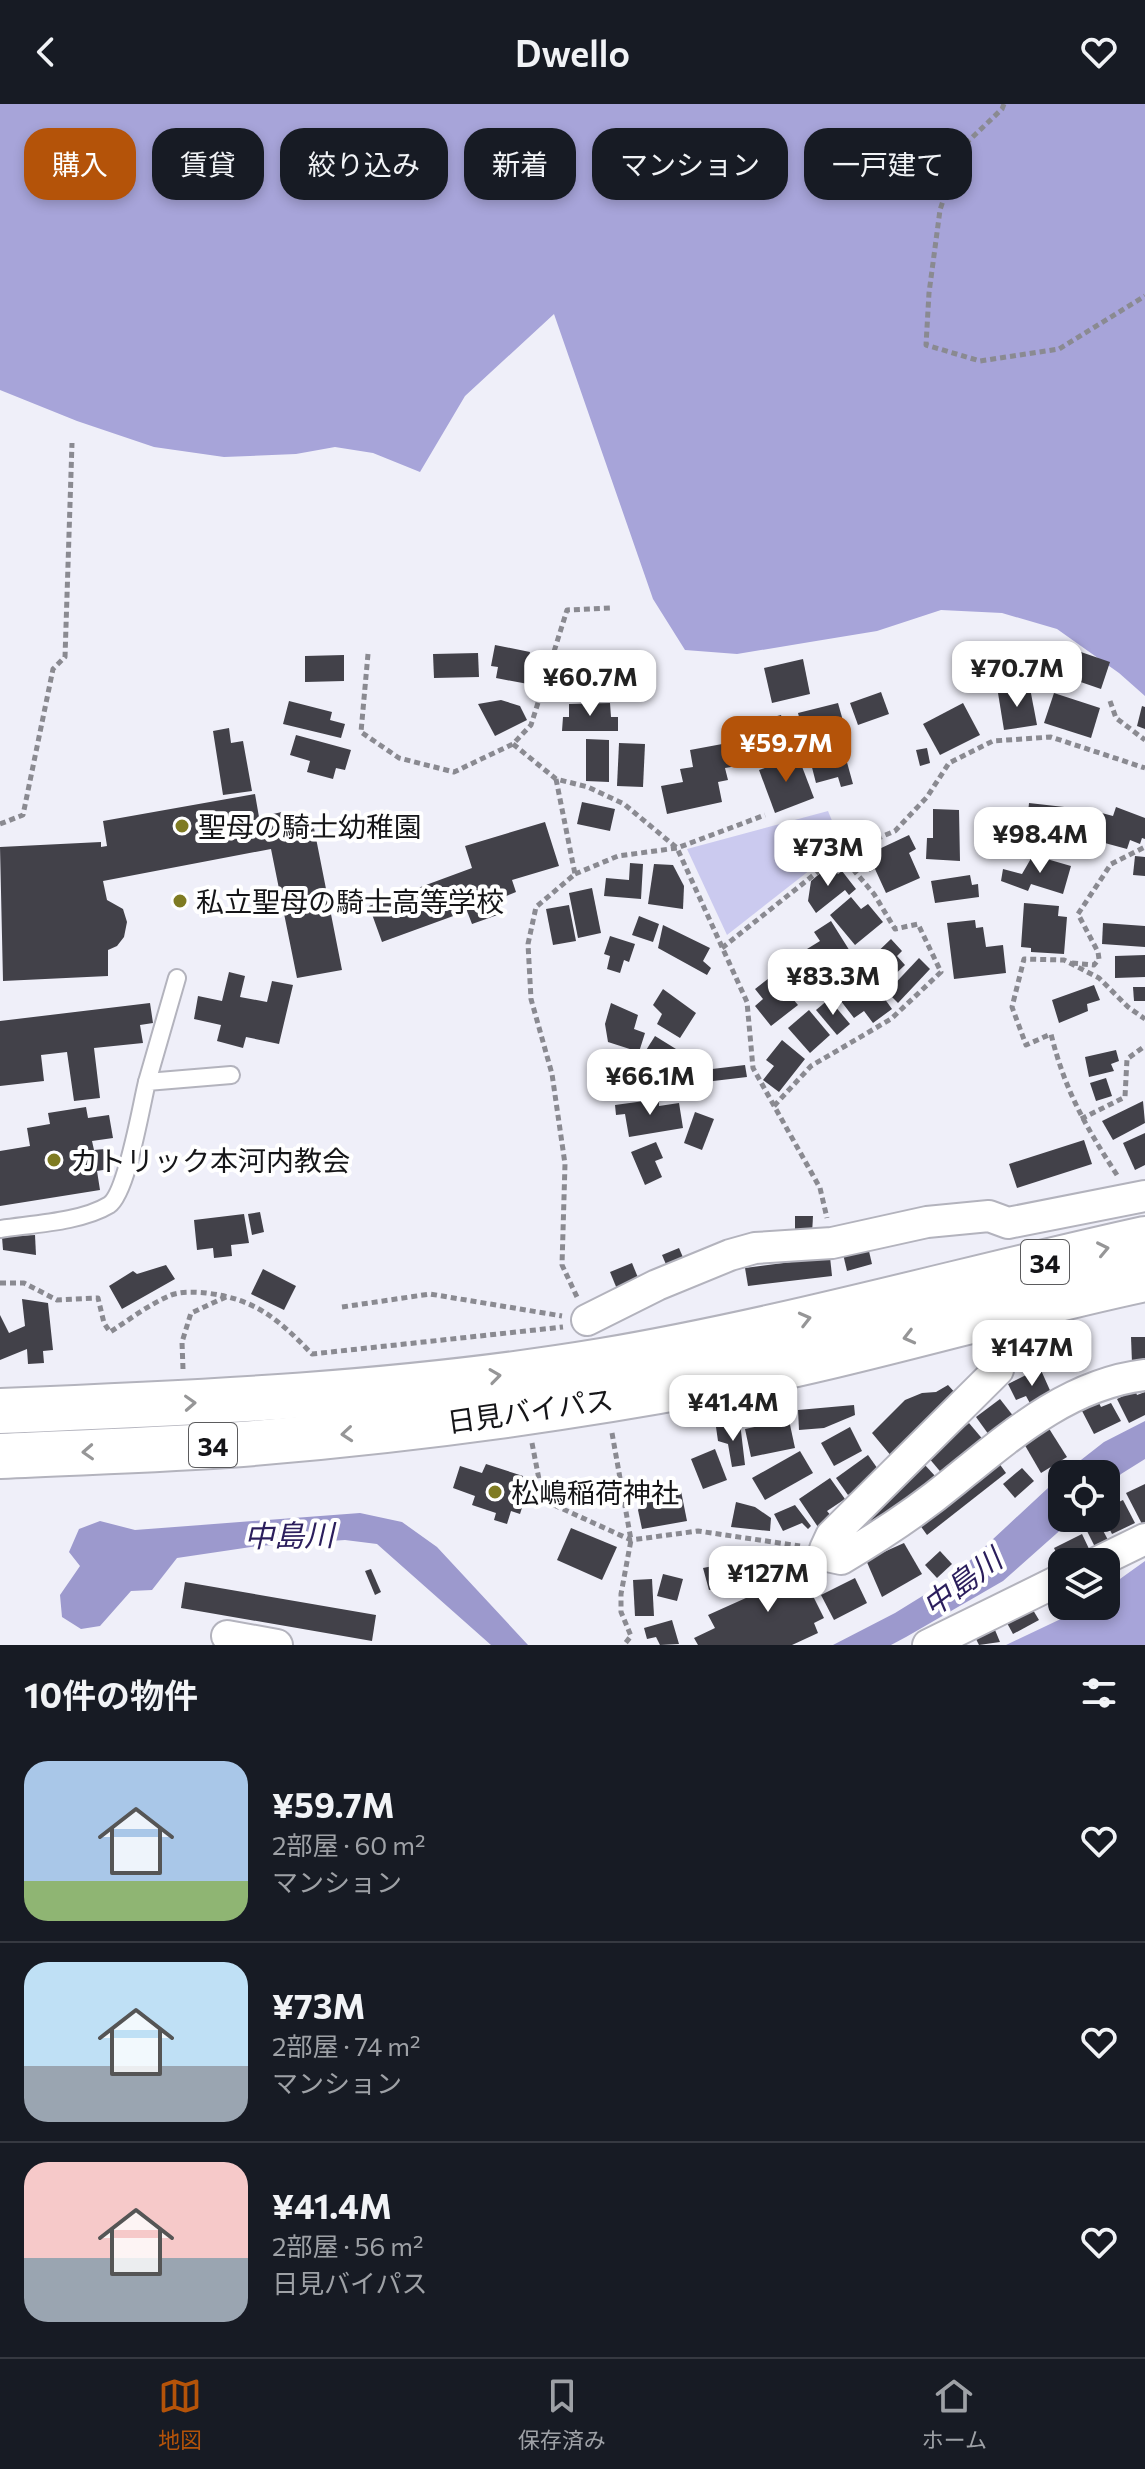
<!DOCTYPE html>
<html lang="ja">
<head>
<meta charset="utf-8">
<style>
	:root { --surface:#171b24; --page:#242831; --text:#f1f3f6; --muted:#9ea1a6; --line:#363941; --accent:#b45309 }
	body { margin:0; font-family:Commissioner,"Noto Sans JP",sans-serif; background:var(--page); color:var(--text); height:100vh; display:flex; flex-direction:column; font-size:30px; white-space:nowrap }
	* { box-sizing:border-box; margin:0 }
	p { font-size:26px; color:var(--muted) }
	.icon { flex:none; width:44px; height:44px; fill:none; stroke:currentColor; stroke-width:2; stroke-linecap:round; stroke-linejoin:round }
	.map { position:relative; height:1541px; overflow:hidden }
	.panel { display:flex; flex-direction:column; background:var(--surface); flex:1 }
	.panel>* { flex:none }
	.top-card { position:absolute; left:24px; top:24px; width:1098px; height:72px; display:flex; gap:16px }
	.buttons { position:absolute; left:1048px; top:1356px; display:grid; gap:16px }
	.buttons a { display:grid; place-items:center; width:72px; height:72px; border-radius:16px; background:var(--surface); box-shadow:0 4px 12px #0003; font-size:40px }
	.price { position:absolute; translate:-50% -68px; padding:0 18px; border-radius:16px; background:#fff; color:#222; font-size:26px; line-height:52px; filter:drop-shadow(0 2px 4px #0008) }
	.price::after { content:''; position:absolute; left:50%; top:48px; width:24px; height:18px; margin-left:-12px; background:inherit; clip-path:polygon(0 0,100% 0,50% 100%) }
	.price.current { background:var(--accent); color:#fff }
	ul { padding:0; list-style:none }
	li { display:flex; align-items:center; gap:24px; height:200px; padding:0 24px }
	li+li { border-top:2px solid var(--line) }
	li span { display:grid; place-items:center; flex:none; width:224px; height:160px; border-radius:24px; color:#555 }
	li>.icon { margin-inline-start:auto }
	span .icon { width:96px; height:96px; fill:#fffc; stroke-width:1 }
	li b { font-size:34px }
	h2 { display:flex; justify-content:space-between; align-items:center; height:96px; padding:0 24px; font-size:34px }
	.tag { padding:0 28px; border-radius:24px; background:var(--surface); box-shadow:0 4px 12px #0003; font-size:28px; line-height:72px }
	.tag.current { background:var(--accent); color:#fff }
	header { display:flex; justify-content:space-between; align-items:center; height:104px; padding:0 24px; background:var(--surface); font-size:36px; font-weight:600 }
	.dock { display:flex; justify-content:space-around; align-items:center; height:112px; border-top:2px solid var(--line); background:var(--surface); font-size:22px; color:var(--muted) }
	.dock a { display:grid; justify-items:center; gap:4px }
	.dock .current { color:var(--accent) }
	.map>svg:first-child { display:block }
</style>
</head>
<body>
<header><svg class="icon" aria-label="back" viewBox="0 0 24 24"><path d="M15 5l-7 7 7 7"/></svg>Dwello<svg class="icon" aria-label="heart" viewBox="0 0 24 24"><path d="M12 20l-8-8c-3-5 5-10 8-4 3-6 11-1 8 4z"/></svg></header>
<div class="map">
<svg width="1145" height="1541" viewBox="0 0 1145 1541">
	<rect width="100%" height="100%" fill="#efeff9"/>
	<polygon fill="#cbcaef" points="828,707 842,741 727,831 687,745"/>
	<g fill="#a7a4d9">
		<polygon points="0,0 1145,0 1145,592 1119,569 1057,525 1002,509 941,506 877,527 810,538 737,550 685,546 653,495 554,210 465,292 420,368 373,349 335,343 296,350 224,353 154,343 77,317 0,286"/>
		<polygon points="1145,1457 1145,1541 1006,1541 1065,1513 1081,1502 1106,1502 1106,1485"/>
	</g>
	<g fill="#9c99cd">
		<polygon points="1145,1317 1145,1355 1121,1370 1106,1385 1106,1370 1063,1370 1104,1338"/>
		<polygon points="1062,1371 1062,1414 1074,1414 1003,1477 906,1533 891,1541 833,1541 895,1509 950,1475"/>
		<polygon points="360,1409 402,1418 437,1443 528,1541 491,1541 377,1440 345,1436 258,1442 177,1454 152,1486 131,1487 100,1522 81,1525 62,1513 60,1491 80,1462 69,1448 79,1425 100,1417 135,1426"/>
	</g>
	<g fill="#424149">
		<polygon points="495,541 530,548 528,558 540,561 538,573 529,572 528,580 496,574 498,563 491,562"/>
		<polygon points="567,546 599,553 592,582 561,574"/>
		<polygon points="1078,547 1110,558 1101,585 1069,574"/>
		<polygon points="478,549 479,573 434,574 433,550"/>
		<polygon points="344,551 344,577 305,578 305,552"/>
		<polygon points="803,555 810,590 772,599 764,564"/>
		<polygon points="1030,584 1037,621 1004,626 998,589"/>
		<polygon points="881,588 889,610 858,621 850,599"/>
		<polygon points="1054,589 1100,604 1091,634 1044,619"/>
		<polygon points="501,596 520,602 527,616 495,632 478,600"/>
		<polygon points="289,597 332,608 330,616 345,620 341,634 283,620"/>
		<polygon points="610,599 611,613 618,613 618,627 562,627 563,613 569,613 569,600"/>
		<polygon points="838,599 847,631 840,633 853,680 841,683 838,673 816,679 798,609"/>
		<polygon points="963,599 980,631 940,651 923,620"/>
		<polygon points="1142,602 1145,603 1145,625 1137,622"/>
		<polygon points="781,611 791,647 756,656 747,620"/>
		<polygon points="229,624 231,639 243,637 252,687 223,691 213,627"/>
		<polygon points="296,631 351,646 345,666 336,664 333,675 307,668 310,657 290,651"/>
		<polygon points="586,635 609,636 609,678 586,677"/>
		<polygon points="733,638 737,662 725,664 728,676 718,678 722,698 667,710 661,682 683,678 680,665 693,663 690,646"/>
		<polygon points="619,639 645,640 643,683 617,682"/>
		<polygon points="927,644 930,659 920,662 916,646"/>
		<polygon points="798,652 814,694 775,709 759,666"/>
		<polygon points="255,690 259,713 282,708 286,729 314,724 342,866 297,874 271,745 103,777 107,796 123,805 127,818 124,833 117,842 108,846 108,872 3,877 0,743 101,738 101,743 107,742 103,717"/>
		<polygon points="582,698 615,705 610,727 577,720"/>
		<polygon points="1029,699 1073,704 1072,713 1079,714 1077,734 1026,729"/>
		<polygon points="1116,703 1145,714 1145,735 1142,734 1140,740 1130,736 1127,745 1090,735 1098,708 1113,712"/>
		<polygon points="933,705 959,706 960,757 926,755 927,734 933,734"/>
		<polygon points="545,718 559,762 512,776 516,788 499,795 503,809 472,820 467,807 382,838 369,802 472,764 465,742"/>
		<polygon points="909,731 916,745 909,749 920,774 886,789 875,765 869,768 862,753"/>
		<polygon points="1033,751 1071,762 1063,790 1031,780 1028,787 1001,777 1003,765 1022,770"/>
		<polygon points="1135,752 1145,753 1145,772 1133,771"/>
		<polygon points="630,759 643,760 641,795 604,792 606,774 629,776"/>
		<polygon points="654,760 673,761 684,782 683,805 648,800"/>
		<polygon points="830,761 838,770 842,767 856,785 849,791 845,786 816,809 808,797 811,777"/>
		<polygon points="970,771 972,781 978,780 979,793 935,799 931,777"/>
		<polygon points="592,784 601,829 578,834 569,789"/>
		<polygon points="851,793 861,805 868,800 883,818 855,841 830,811"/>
		<polygon points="1024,799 1059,802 1058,812 1067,813 1064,850 1031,848 1031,844 1021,843"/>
		<polygon points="569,801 576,837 553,841 546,805"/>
		<polygon points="639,812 659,820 653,838 632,831"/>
		<polygon points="975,816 976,824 983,823 986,843 1003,841 1006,869 954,875 947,819"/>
		<polygon points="831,817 853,852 823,870 807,845 820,837 814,828"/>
		<polygon points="1103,819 1145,822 1145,843 1102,840"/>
		<polygon points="663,821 710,844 703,857 711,864 707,871 658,844"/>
		<polygon points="610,832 635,840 629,858 624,856 620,869 607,865 610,852 604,850"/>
		<polygon points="891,835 902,847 897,852 905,861 886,879 866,859"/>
		<polygon points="1145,851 1145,873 1115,874 1115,852"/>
		<polygon points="796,852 821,880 802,897 777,869"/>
		<polygon points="919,854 930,865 898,899 887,888"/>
		<polygon points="864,866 892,905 873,919 864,907 854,914 834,888"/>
		<polygon points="229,868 245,872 240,893 267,898 272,877 293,881 279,940 246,933 243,944 217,937 221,921 194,915 198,892 222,897"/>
		<polygon points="773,871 798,901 771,922 755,902 763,895 755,885"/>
		<polygon points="1094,881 1100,896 1087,900 1088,907 1059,919 1052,896"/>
		<polygon points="1133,883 1145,883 1145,897 1134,897"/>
		<polygon points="663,885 696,909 680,934 657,920 662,910 653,901"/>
		<polygon points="829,895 850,920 837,931 816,906"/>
		<polygon points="150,899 153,919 140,921 143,939 94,944 100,994 74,997 67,948 41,951 44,977 0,982 0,917"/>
		<polygon points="611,899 638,911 634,925 645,929 639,948 608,938 605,920"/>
		<polygon points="809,906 830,931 810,949 788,924"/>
		<polygon points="655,932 676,945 659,972 638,959"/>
		<polygon points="782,936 805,955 779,988 763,976 774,962 766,956"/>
		<polygon points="1116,946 1119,957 1111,960 1114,967 1089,973 1085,953"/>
		<polygon points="675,959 709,984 700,996 666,972"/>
		<polygon points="745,961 747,973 705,978 704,966"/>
		<polygon points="1106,974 1112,992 1096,997 1090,979"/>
		<polygon points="659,995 659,1002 679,999 683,1024 629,1033 625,1010 616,1011 615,1001"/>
		<polygon points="1143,997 1145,1019 1113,1036 1102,1017"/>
		<polygon points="86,1003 88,1014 109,1011 113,1034 92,1037 94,1046 105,1045 109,1065 97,1067 100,1086 0,1102 0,1047 30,1042 27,1024 50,1020 48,1009"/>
		<polygon points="695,1008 714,1015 702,1046 684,1039"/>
		<polygon points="1145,1029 1145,1061 1135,1066 1123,1039"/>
		<polygon points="1084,1036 1092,1060 1017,1084 1009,1060"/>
		<polygon points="656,1038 663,1054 655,1057 662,1073 645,1081 631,1048"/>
		<polygon points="260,1108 264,1128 252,1131 248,1110"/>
		<polygon points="244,1110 249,1139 231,1141 232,1152 214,1154 213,1144 197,1146 194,1116"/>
		<polygon points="795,1112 813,1112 812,1130 795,1129"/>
		<polygon points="35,1131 36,1151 3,1146 2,1133"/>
		<polygon points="868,1143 872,1160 847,1167 843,1150"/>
		<polygon points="679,1144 685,1158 668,1165 662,1151"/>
		<polygon points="830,1153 832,1172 748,1182 745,1164"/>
		<polygon points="632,1159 639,1176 617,1185 610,1168"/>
		<polygon points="166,1161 175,1175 122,1205 109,1182 133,1167 137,1170"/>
		<polygon points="263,1165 296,1182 284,1206 251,1190"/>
		<polygon points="22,1195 48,1199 53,1246 43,1247 44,1259 28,1260 27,1245 0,1256 0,1211 9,1229 25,1222"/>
		<polygon points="1131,1233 1145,1233 1145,1258 1132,1259"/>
		<polygon points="1040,1264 1053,1293 1032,1303 1026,1292 1016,1296 1008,1280"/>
		<polygon points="948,1281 958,1292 892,1353 872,1329 905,1296 922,1289 936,1288"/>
		<polygon points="1135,1286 1137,1291 1145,1288 1145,1311 1129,1319 1117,1295"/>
		<polygon points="1000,1295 1014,1313 989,1331 976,1313"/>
		<polygon points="1098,1297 1101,1303 1111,1299 1121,1317 1094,1330 1081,1305"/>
		<polygon points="854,1301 855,1311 824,1324 799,1326 798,1306"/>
		<polygon points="789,1316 795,1344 751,1353 745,1325"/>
		<polygon points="740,1319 745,1361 732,1363 728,1340 718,1337 716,1323"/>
		<polygon points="969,1319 985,1338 944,1372 928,1353"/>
		<polygon points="850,1323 862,1347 834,1362 821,1339"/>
		<polygon points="1048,1323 1067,1353 1041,1369 1023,1338"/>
		<polygon points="715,1345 727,1376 703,1385 691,1355"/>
		<polygon points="800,1347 813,1369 765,1396 752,1374"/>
		<polygon points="868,1351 880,1368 848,1391 836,1374"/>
		<polygon points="996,1355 1006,1369 927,1431 917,1417"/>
		<polygon points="923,1359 937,1374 864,1431 857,1422"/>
		<polygon points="486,1360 523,1372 520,1379 529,1382 520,1410 511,1407 507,1420 494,1416 496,1409 472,1401 475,1392 453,1384 460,1362 482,1369"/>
		<polygon points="1022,1364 1034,1377 1015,1394 1003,1380"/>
		<polygon points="830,1374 845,1395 827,1407 832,1413 818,1423 799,1395"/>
		<polygon points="1145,1380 1145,1421 1143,1422 1126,1389"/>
		<polygon points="680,1382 687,1417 642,1425 638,1406 642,1399"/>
		<polygon points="1123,1396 1135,1419 1112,1430 1104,1414 1106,1404"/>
		<polygon points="736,1398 755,1403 771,1414 770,1427 731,1423"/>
		<polygon points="795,1401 811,1422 808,1425 802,1419 783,1427 774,1410"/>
		<polygon points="1098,1417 1108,1436 1095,1443 1085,1423"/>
		<polygon points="571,1424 617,1443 602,1476 557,1456"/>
		<polygon points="1082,1430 1091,1449 1074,1458 1071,1452 1060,1457 1054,1444"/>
		<polygon points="904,1439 922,1470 882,1493 866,1456"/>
		<polygon points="940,1447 952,1460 937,1474 925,1461"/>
		<polygon points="743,1456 746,1470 733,1473 733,1480 709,1486 703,1464"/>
		<polygon points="795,1456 824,1514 814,1519 818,1529 792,1541 698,1541 694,1534 715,1524 708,1511 757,1489 754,1481 776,1472 774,1467"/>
		<polygon points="371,1465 381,1488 375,1491 365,1467"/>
		<polygon points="663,1470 683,1475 677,1497 657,1492"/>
		<polygon points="855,1474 867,1499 834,1516 821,1491"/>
		<polygon points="652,1475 654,1512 635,1512 633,1476"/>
		<polygon points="185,1478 376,1511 372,1537 181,1504"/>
		<polygon points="1033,1506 1039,1516 1013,1530 1007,1519"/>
		<polygon points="672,1516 679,1540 660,1541 656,1533 647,1535 644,1524"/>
		<polygon points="995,1526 1000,1538 979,1541 976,1535"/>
	</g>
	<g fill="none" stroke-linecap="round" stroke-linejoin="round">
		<defs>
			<g id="lane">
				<polyline points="147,978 177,874"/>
				<path d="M0 1125C32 1120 81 1118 109 1101 127 1089 141 1002 147 978L231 971"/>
			</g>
			<g id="street">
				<path d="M980 1215C990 1231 1003 1246 998 1266L831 1432 825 1445 827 1452 841 1455C880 1432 918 1407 953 1378 1011 1331 1069 1280 1145 1271"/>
				<polyline points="587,1216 657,1181 730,1151 755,1144 832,1139 927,1118 989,1112 1008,1119 1145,1092"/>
				<polyline points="1098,1458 1145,1435"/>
				<polyline points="227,1532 277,1541"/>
				<polyline points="928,1541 1062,1475"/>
			</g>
			<g id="highway">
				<path d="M0 1307C201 1299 403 1290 602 1257 785 1226 964 1175 1145 1135"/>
				<path d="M0 1352C80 1348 161 1346 242 1340 398 1327 555 1307 709 1278 856 1251 999 1206 1145 1175"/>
			</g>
		</defs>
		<use href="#lane" stroke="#b3b3bd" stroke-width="20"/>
		<use href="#street" stroke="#b3b3bd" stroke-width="34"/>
		<use href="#highway" stroke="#b3b3bd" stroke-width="48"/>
		<g stroke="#8a8a91" stroke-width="5" stroke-dasharray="6 4" stroke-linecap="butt">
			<polyline points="1004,0 1002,5 960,45 940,106 929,189 926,241 980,257 1059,245 1145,192"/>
			<polyline points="368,550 361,628 399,654 454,668 513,640 531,621 567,506 610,504"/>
			<polyline points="1110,597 1116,614 1145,636"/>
			<polyline points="513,640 556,675 588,683 624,700 677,744 747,898 753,964 820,1084 827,1114"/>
			<polyline points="556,675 575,770 536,803 528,840 531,895 552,970 565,1060 562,1161 577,1193"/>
			<polyline points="0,720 23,711 53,565 65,553 72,339"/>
			<polyline points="575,770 618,752 677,744 765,711"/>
			<polyline points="722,844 840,750 895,727 927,693 949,659 993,637 1051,633 1145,664"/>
			<polyline points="1072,859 1094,861 1099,855 1098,848 1078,810 1111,760 1145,743"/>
			<polyline points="774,1002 811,962 891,915 941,868 918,820 895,825 874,790 840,750"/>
			<polyline points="1081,1015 1125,993 1127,955 1145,942"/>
			<path d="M1117 1071C1086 1023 1065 987 1051 930L1026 941 1012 903 1024 855 1064 856 1099 874 1128 903 1145 915"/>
			<path d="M0 1179H24L57 1196 98 1194 104 1219 110 1228C129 1216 148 1201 169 1192 179 1187 195 1188 206 1189 256 1195 278 1215 312 1250L563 1223"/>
			<polyline points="342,1203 430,1190 562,1212"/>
			<polyline points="183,1265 182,1238 191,1209 228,1192"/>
			<polyline points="612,1329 631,1436 621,1490 621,1508 631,1532 624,1541"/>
			<polyline points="532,1339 543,1396 631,1436 698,1427 800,1442"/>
		</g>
		<use href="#lane" stroke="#fff" stroke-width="16"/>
		<use href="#street" stroke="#fff" stroke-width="30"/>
		<use href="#highway" stroke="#fff" stroke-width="44"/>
	</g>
	<defs><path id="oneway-chevron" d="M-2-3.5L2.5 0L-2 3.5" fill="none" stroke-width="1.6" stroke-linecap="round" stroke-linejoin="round" transform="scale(2)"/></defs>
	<g stroke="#969697">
		<use href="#oneway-chevron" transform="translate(1103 1145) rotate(-12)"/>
		<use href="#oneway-chevron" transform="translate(805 1215) rotate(-14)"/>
		<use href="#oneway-chevron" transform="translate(909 1233) rotate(166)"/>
		<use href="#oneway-chevron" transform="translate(495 1272) rotate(-8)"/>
		<use href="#oneway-chevron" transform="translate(190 1299) rotate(-3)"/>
		<use href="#oneway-chevron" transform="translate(347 1330) rotate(175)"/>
		<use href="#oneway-chevron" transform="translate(88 1348) rotate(177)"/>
	</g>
	<g fill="#7f7b22" stroke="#fff" stroke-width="3">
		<circle cx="182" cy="722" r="8"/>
		<circle cx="180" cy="797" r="8"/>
		<circle cx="54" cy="1056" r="8"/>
		<circle cx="495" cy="1388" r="8"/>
	</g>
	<g text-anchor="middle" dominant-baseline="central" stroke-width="8" stroke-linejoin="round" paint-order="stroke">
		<g fill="#fff" stroke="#5b5b5d" stroke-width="2">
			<rect x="1021" y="1136" width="48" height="44" rx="6"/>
			<rect x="189" y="1319" width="48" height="44" rx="6"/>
		</g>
		<g font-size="26" font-weight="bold" fill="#151518">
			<text x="1045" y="1158">34</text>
			<text x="213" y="1341">34</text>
		</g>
		<g font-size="28" fill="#151518" stroke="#fff" text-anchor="start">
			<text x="198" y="722">聖母の騎士幼稚園</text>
			<text x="196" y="797">私立聖母の騎士高等学校</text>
			<text x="70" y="1056">カトリック本河内教会</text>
			<text x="511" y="1388">松嶋稲荷神社</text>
		</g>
		<g font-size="28" fill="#151518" stroke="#fff">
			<text transform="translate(530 1306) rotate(-8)">日見バイパス</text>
		</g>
		<g font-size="30" font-style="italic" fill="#2b1e5c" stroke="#fff">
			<text transform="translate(289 1430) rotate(-1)">中島川</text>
			<text transform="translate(961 1477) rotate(-37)">中島川</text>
		</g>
	</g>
</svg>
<div class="buttons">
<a><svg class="icon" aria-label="locate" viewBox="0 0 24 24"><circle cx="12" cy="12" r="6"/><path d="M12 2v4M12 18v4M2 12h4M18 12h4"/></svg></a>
<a><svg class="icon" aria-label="layers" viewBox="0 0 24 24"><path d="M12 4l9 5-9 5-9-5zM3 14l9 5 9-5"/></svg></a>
</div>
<b class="price" style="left:1017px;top:605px">¥70.7M</b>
<b class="price" style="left:590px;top:614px">¥60.7M</b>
<b class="price current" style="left:786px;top:680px">¥59.7M</b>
<b class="price" style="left:1040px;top:771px">¥98.4M</b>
<b class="price" style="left:828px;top:784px">¥73M</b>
<b class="price" style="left:833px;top:913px">¥83.3M</b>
<b class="price" style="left:650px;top:1013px">¥66.1M</b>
<b class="price" style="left:1032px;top:1284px">¥147M</b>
<b class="price" style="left:733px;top:1339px">¥41.4M</b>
<b class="price" style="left:768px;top:1510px">¥127M</b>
<div class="top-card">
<a class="tag current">購入</a>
<a class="tag">賃貸</a>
<a class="tag">絞り込み</a>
<a class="tag">新着</a>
<a class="tag">マンション</a>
<a class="tag">一戸建て</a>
</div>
</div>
<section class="panel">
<h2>10件の物件<svg class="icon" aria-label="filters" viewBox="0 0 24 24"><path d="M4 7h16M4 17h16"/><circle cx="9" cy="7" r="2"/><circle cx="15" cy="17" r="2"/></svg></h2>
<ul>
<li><span style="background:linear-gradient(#a9c7e8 75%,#8fb573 0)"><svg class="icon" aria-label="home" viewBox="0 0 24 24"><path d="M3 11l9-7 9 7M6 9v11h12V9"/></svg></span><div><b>¥59.7M</b><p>2部屋 · 60 m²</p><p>マンション</p></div><svg class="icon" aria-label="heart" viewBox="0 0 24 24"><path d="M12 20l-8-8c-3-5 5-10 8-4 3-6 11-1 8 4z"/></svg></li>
<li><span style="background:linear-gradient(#bfe0f5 65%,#9aa5b1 0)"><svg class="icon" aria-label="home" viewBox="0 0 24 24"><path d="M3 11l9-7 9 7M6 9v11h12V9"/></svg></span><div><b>¥73M</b><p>2部屋 · 74 m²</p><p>マンション</p></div><svg class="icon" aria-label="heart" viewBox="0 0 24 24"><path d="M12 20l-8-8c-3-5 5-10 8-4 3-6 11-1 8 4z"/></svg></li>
<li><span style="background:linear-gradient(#f6c9c9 60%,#9aa5b1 0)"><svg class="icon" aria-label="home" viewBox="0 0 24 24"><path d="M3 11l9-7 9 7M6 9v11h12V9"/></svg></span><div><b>¥41.4M</b><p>2部屋 · 56 m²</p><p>日見バイパス</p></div><svg class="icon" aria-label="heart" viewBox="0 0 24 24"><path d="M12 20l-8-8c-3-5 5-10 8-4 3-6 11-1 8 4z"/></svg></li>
</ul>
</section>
<nav class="dock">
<a class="current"><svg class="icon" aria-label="map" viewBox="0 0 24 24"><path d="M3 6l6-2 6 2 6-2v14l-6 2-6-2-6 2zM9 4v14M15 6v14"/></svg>地図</a>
<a><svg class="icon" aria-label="saved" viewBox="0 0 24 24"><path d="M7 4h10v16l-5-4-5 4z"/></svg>保存済み</a>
<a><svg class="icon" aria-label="home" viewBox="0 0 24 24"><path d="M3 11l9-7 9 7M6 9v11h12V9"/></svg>ホーム</a>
</nav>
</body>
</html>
